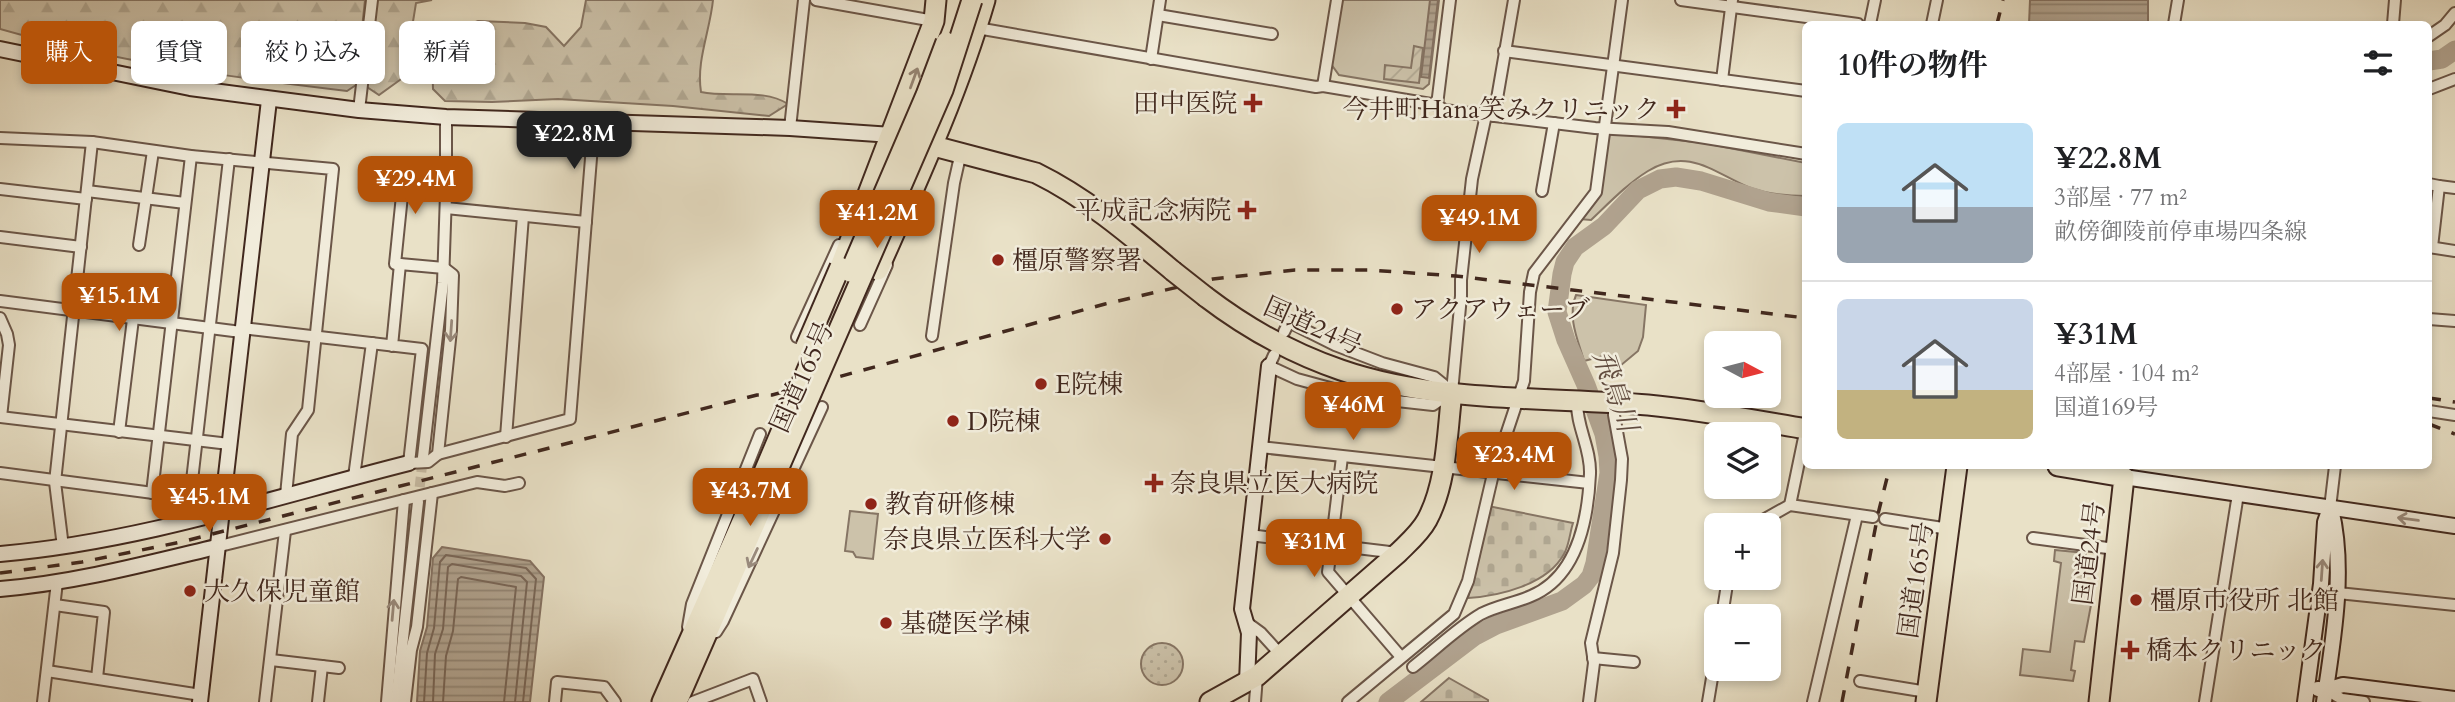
<!DOCTYPE html>
<html lang="ja">
<head>
<meta charset="utf-8">
<style>
	:root { --surface:#fff; --page:#f6f6f6; --text:#202124; --muted:#757577; --line:#e0e0e0; --accent:#b45309 }
	body { margin:0; font-family:Cardo,"Noto Serif JP",serif; background:var(--page); color:var(--text); height:100vh; display:flex; flex-direction:column; font-size:26px; white-space:nowrap }
	* { box-sizing:border-box; margin:0 }
	p { font-size:23px; color:var(--muted) }
	.icon { flex:none; width:38px; height:38px; fill:none; stroke:currentColor; stroke-width:2; stroke-linecap:round; stroke-linejoin:round }
	.map { position:relative; flex:1; overflow:hidden }
	.drawer { position:absolute; left:1802px; top:21px; width:630px; height:448px; display:flex; flex-direction:column; background:var(--surface); border-radius:10px; box-shadow:0 4px 10px #0003 }
	.drawer>* { flex:none }
	.top-card { position:absolute; left:21px; top:21px; width:665px; height:63px; display:flex; gap:14px }
	.needle { width:46px; rotate:97deg }
	.controls { position:absolute; left:1704px; top:331px; display:grid; gap:14px }
	.controls a { display:grid; place-items:center; width:77px; height:77px; border-radius:10px; background:var(--surface); box-shadow:0 4px 10px #0003; font-size:35px }
	.price { position:absolute; translate:-50% -60px; padding:0 16px; border-radius:14px; background:var(--accent); color:#fff; font-size:23px; line-height:46px; filter:drop-shadow(0 2px 4px #0008) }
	.price::after { content:''; position:absolute; left:50%; top:42px; width:21px; height:16px; margin-left:-10px; background:inherit; clip-path:polygon(0 0,100% 0,50% 100%) }
	.price.active { background:#222; color:#fff }
	ul { padding:0; list-style:none }
	li { display:flex; align-items:center; gap:21px; height:175px; padding:0 35px }
	li+li { border-top:2px solid var(--line) }
	li span { display:grid; place-items:center; flex:none; width:196px; height:140px; border-radius:10px; color:#555 }
	li>.icon { margin-inline-start:auto }
	span .icon { width:84px; height:84px; fill:#fffc; stroke-width:1 }
	li b { font-size:30px }
	h2 { display:flex; justify-content:space-between; align-items:center; height:84px; padding:0 35px; font-size:30px }
	.pill { padding:0 24px; border-radius:10px; background:var(--surface); box-shadow:0 4px 10px #0003; font-size:24px; line-height:63px }
	.pill.active { background:var(--accent); color:#fff }
	.map>svg:first-child { display:block }
</style>
</head>
<body>
<div class="map">
<svg width="2455" height="702" viewBox="0 0 2455 702">
	<defs>
		<pattern id="grass-dots" width="8" height="8" patternUnits="userSpaceOnUse" patternTransform="scale(1.75)"><rect width="8" height="8" fill="#ccc2aa"/><path d="M2 2h.1M6 6h.1" fill="none" stroke="#b0a792" stroke-width="1.8" stroke-linecap="round"/></pattern>
		<pattern id="forest-firs" width="22" height="20" patternUnits="userSpaceOnUse" patternTransform="scale(1.75)"><rect width="22" height="20" fill="#ccc2aa"/><path d="M5 1l3.5 6h-7zM16 11l3.5 6h-7z" fill="#b0a792"/></pattern>
		<pattern id="cemetery-stones" width="16" height="16" patternUnits="userSpaceOnUse" patternTransform="scale(1.75)"><rect width="16" height="16" fill="#ccc2aa"/><path d="M2 7V4a2 2 0 0 1 4 0v3zM10 15v-3a2 2 0 0 1 4 0v3z" fill="#b0a792"/></pattern>
		<pattern id="garden-furrows" width="10" height="10" patternUnits="userSpaceOnUse" patternTransform="scale(1.75)"><rect width="10" height="10" fill="#ccc2aa"/><path d="M-1 1l2-2M0 10L10 0M9 11l2-2" fill="none" stroke="#b0a792"/></pattern>
		<pattern id="water-rules" width="6" height="5" patternUnits="userSpaceOnUse" patternTransform="scale(1.75)"><rect width="6" height="5" fill="#b0a28e"/><path d="M0 2.5h6" fill="none" stroke="#918473"/></pattern>
	</defs>
	<rect width="100%" height="100%" fill="#e9e1c7"/>
	<filter id="stains"><feTurbulence type="fractalNoise" baseFrequency=".00286" numOctaves="4"/><feColorMatrix values="0 0 0 0 .2 0 0 0 0 .09 0 0 0 0 .02 0 0 0 .5 -.17"/></filter>
	<radialGradient id="worn" r=".72"><stop offset=".6" stop-color="#630" stop-opacity="0"/><stop offset="1" stop-color="#630" stop-opacity=".3"/></radialGradient>
	<circle fill="url(#grass-dots)" stroke="#867564" stroke-width="2" cx="1162" cy="664" r="21"/>
	<g fill="url(#forest-firs)" stroke="#867564" stroke-width="2">
		<path d="M0 0H365L356 85 347 91C229 77 115 62 0 29Z"/>
		<polygon points="370,0 432,0 416,3 404,77 379,95 361,83"/>
		<path d="M586 0H713C710 31 696 61 701 92 729 98 763 88 788 104L769 116 673 106 558 99 492 102 445 101 433 89 432 54 449 32 478 21 525 23 546 27 564 46 581 27Z"/>
	</g>
	<g fill="url(#cemetery-stones)" stroke="#867564" stroke-width="2">
		<path d="M1488 506 1573 523C1570 532 1569 546 1564 554 1547 585 1499 596 1468 598Z"/>
		<polygon points="1449,678 1488,700 1488,702 1421,702"/>
	</g>
	<g fill="#ccc2aa" stroke="#867564" stroke-width="2">
		<polygon points="1341,0 1439,0 1429,84 1423,89 1339,75 1331,64"/>
		<path d="M1612 133 1704 143 1806 163V196C1787 196 1766 194 1748 187 1713 172 1688 147 1648 171 1627 184 1609 203 1591 220L1578 219 1599 194 1609 136Z"/>
		<path d="M1576 295 1646 305 1643 337 1638 351 1614 371 1607 355 1584 361C1578 340 1567 317 1576 295Z"/>
		<polygon points="850,511 878,514 873,559 856,557 853,552 845,551"/>
		<polygon points="2055,550 2086,553 2078,603 2091,605 2084,642 2075,641 2071,670 2075,671 2073,681 2020,675 2023,649 2050,652 2061,563 2054,561"/>
	</g>
	<polygon fill="url(#garden-furrows)" stroke="#867564" stroke-width="2" points="1414,46 1423,48 1419,83 1384,79 1385,65 1411,68"/>
	<g fill="url(#water-rules)" stroke="#847161" stroke-width="2">
		<polygon points="1430,0 1438,0 1429,78 1421,77"/>
		<polygon points="2030,0 2148,0 2148,24 2029,24"/>
		<polygon points="442,547 530,561 544,577 530,702 417,702 420,651 427,627 433,558"/>
	</g>
	<g fill="none" stroke-linecap="round" stroke-linejoin="round">
		<g stroke="#786556" stroke-width="2">
			<polyline points="424,702 427,653 434,628 440,562 446,555 526,568 536,579 523,702"/>
			<polyline points="433,702 435,654 443,629 448,567 452,564 521,576 527,582 515,702"/>
			<polyline points="443,702 446,656 453,631 458,579 461,577 516,587 504,702"/>
		</g>
		<g stroke="#b0a28e" stroke-width="19">
			<polyline points="2429,61 2442,59 2455,50"/>
			<polyline points="1388,702 1475,636 1496,625 1562,601 1584,585 1591,576 1595,563 1599,537 1609,473 1608,456 1604,434 1586,385 1566,340 1557,312 1562,274 1565,262 1575,247 1604,226 1638,190 1660,179 1676,177 1701,181 1769,202 1806,207"/>
		</g>
		<g stroke="#c7bca5" stroke-width="10" stroke-dasharray="10 5" stroke-linecap="butt">
			<polyline points="817,308 860,325"/>
			<polyline points="418,502 423,457"/>
		</g>
		<defs>
			<g id="street">
				<polyline points="816,0 934,21"/>
				<polyline points="1681,0 1858,24"/>
				<polyline points="1158,15 1272,34"/>
				<polyline points="1870,24 1875,0"/>
				<polyline points="1932,24 1937,0"/>
				<polyline points="2174,24 2178,0"/>
				<polyline points="2393,24 2395,0"/>
				<polyline points="977,28 1316,87 1323,86 1437,105 1444,110 1595,128 1668,132 1806,154"/>
				<polyline points="2429,36 2445,25 2455,13"/>
				<polyline points="1504,51 1806,91"/>
				<polyline points="1151,59 1160,0"/>
				<polyline points="1722,80 1732,0"/>
				<polyline points="1323,86 1337,0"/>
				<polyline points="2429,89 2455,79"/>
				<polyline points="1437,105 1450,0"/>
				<polyline points="359,110 372,0"/>
				<polyline points="1494,116 1514,0"/>
				<polyline points="790,128 804,0"/>
				<polyline points="0,138 92,142 191,156 333,169 308,410 292,434 286,495"/>
				<polyline points="2429,184 2439,186 2432,247"/>
				<polyline points="2439,186 2455,188"/>
				<polyline points="0,189 86,199"/>
				<polyline points="87,191 185,203"/>
				<polyline points="1542,191 1554,123"/>
				<polyline points="446,208 586,222"/>
				<polyline points="0,237 81,247"/>
				<polyline points="139,245 153,151"/>
				<polyline points="2429,247 2455,251"/>
				<polyline points="400,264 395,264 404,176"/>
				<polyline points="0,301 241,332"/>
				<polyline points="0,318 7,334 9,345 1,417"/>
				<polyline points="2429,319 2455,321"/>
				<polyline points="860,325 887,265"/>
				<polyline points="242,328 422,349 409,463 428,462 438,454 451,330 453,275 444,268 400,264 392,346"/>
				<polyline points="1284,332 1289,322 1335,345 1382,363 1434,377 1450,390"/>
				<polyline points="932,336 954,183 961,152"/>
				<polyline points="797,337 839,245"/>
				<polyline points="1274,355 1269,366 1297,379 1345,392 1370,398 1433,405 1449,394"/>
				<polyline points="1452,392 1461,296 1461,280 1472,179 1486,115"/>
				<polyline points="2429,411 2455,415"/>
				<polyline points="0,417 229,444"/>
				<polyline points="119,432 133,319"/>
				<polyline points="506,437 523,216"/>
				<polyline points="1260,447 1589,483"/>
				<polyline points="438,454 570,419 594,121"/>
				<polyline points="423,457 443,283 446,194 446,117"/>
				<polyline points="1342,457 1328,572 1401,657"/>
				<polyline points="0,473 222,502"/>
				<polyline points="354,477 372,343"/>
				<polyline points="152,493 191,156"/>
				<polyline points="432,493 477,482 505,486 519,483"/>
				<polyline points="190,498 229,159"/>
				<polyline points="1790,505 1806,428"/>
				<polyline points="2330,508 2335,466"/>
				<polyline points="1885,519 1949,529"/>
				<polyline points="1754,525 1790,505 1873,517"/>
				<polyline points="1249,535 1398,553"/>
				<polyline points="2033,538 2115,549"/>
				<polyline points="63,547 55,482 92,142"/>
				<polyline points="216,547 404,500"/>
				<polyline points="2338,593 2455,605"/>
				<polyline points="55,605 104,612 97,678"/>
				<polyline points="1722,616 1728,578"/>
				<polyline points="1246,622 1261,633 1281,655"/>
				<polyline points="688,627 692,604 760,434"/>
				<polyline points="716,632 723,621 822,407"/>
				<polyline points="1593,658 1634,662"/>
				<polyline points="271,660 339,668"/>
				<path d="M1413 667C1435 650 1457 628 1481 614 1496 606 1515 603 1531 596 1577 577 1588 520 1590 474 1591 448 1576 426 1577 401"/>
				<polyline points="47,671 201,695"/>
				<polyline points="1860,681 1927,692"/>
				<polyline points="2326,690 2342,699 2364,702"/>
				<polyline points="43,702 57,582"/>
				<polyline points="265,702 285,531"/>
				<polyline points="318,702 322,666"/>
				<polyline points="387,702 404,500 432,493 417,627 411,650 405,702"/>
				<polyline points="396,702 418,502"/>
				<polyline points="555,702 557,682 604,687 615,702"/>
				<polyline points="693,702 753,679 761,702"/>
				<polyline points="1255,702 1257,676"/>
				<polyline points="1348,702 1454,614 1468,581 1493,474 1524,381 1530,292 1534,273 1596,192 1622,0"/>
				<polyline points="1589,702 1594,663 1591,643 1613,553 1621,480 1622,459 1614,415 1614,403"/>
				<polyline points="1708,702 1717,648"/>
				<polyline points="1813,702 1857,515"/>
				<polyline points="2205,702 2238,494"/>
			</g>
			<g id="secondary">
				<polyline points="0,49 190,88 359,110 446,117 790,128 892,135"/>
				<polyline points="2124,477 2455,526"/>
				<path d="M0 554C140 542 274 497 409 463"/>
				<path d="M0 589C73 583 145 564 216 547"/>
				<polyline points="1247,682 1249,633 1242,609 1269,366"/>
				<polyline points="2318,689 2326,690 2343,685 2455,699"/>
				<polyline points="200,702 269,100"/>
				<polyline points="2305,702 2321,584 2325,522 2330,508"/>
				<path d="M2324 702C2333 642 2346 569 2331 509"/>
			</g>
			<g id="highway">
				<path d="M892 135 1036 173C1087 198 1130 235 1173 271"/>
				<polyline points="840,267 934,21 936,0"/>
				<path d="M878 270C917 182 958 93 985 0"/>
				<path d="M1206 297C1248 329 1291 353 1341 370 1436 403 1549 397 1648 405 1701 410 1753 420 1806 429"/>
				<polyline points="2058,466 2124,477 2099,702"/>
				<polyline points="662,702 761,479"/>
				<polyline points="677,702 760,512"/>
				<path d="M1210 702 1257 676 1398 553C1408 543 1420 533 1427 520 1447 483 1447 433 1452 392"/>
				<polyline points="1926,702 1957,466"/>
			</g>
		</defs>
		<use href="#street" stroke="#6b5648" stroke-width="14"/>
		<use href="#secondary" stroke="#41281e" stroke-width="18"/>
		<use href="#highway" stroke="#41281e" stroke-width="23"/>
		<use href="#street" stroke="#f1ecdb" stroke-width="10"/>
		<use href="#secondary" stroke="#f1ecdb" stroke-width="14"/>
		<use href="#highway" stroke="#e9e1c7" stroke-width="19"/>
		<g stroke="#41281e" stroke-width="3.5" stroke-dasharray="12 12" stroke-linecap="butt">
			<polyline points="1997,24 2003,0"/>
			<polyline points="2429,398 2455,402"/>
			<polyline points="2429,424 2455,434"/>
			<polyline points="0,573 82,562 181,542 757,395 772,395 1105,304 1213,279 1295,270 1370,270 1456,276 1806,318"/>
			<polyline points="1842,702 1878,514 1890,466"/>
		</g>
		<defs>
			<g id="highway-bridge">
				<polyline points="1173,271 1206,297"/>
				<polyline points="850,272 926,95 946,42"/>
				<polyline points="806,346 840,267"/>
				<polyline points="761,479 822,335"/>
				<polyline points="767,495 943,90 972,0"/>
			</g>
		</defs>
		<use href="#highway-bridge" stroke="#41281e" stroke-width="23" stroke-linecap="butt"/>
		<use href="#highway-bridge" stroke="#e9e1c7" stroke-width="19"/>
	</g>
	<defs><path id="oneway-shaft" d="M-6 0H5M1.5-3L5.5 0L1.5 3" fill="none" stroke-width="1.6" stroke-linecap="round" stroke-linejoin="round" transform="scale(1.75)"/></defs>
	<use stroke="#958472" href="#oneway-shaft" transform="translate(914 78) rotate(-70)"/>
	<g stroke="#998a7c">
		<use href="#oneway-shaft" transform="translate(451 331) rotate(94)"/>
		<use href="#oneway-shaft" transform="translate(2408 519) rotate(-172)"/>
		<use href="#oneway-shaft" transform="translate(753 558) rotate(115)"/>
		<use href="#oneway-shaft" transform="translate(2322 570) rotate(-86)"/>
		<use href="#oneway-shaft" transform="translate(393 610) rotate(-85)"/>
	</g>
	<g fill="#8f2418" stroke="#f1ecdb" stroke-width="2.5">
		<path d="M1249.5 92.5h7v7h7v7h-7v7h-7v-7h-7v-7h7z"/>
		<path d="M1672.5 98.5h7v7h7v7h-7v7h-7v-7h-7v-7h7z"/>
		<path d="M1243.5 199.5h7v7h7v7h-7v7h-7v-7h-7v-7h7z"/>
		<circle cx="998" cy="260" r="7"/>
		<circle cx="1397" cy="309" r="7"/>
		<circle cx="1041" cy="384" r="7"/>
		<circle cx="953" cy="421" r="7"/>
		<path d="M1150.5 472.5h7v7h7v7h-7v7h-7v-7h-7v-7h7z"/>
		<circle cx="871" cy="504" r="7"/>
		<circle cx="1105" cy="539" r="7"/>
		<circle cx="190" cy="591" r="7"/>
		<circle cx="2136" cy="600" r="7"/>
		<circle cx="886" cy="623" r="7"/>
		<path d="M2126.5 639.5h7v7h7v7h-7v7h-7v-7h-7v-7h7z"/>
	</g>
	<g text-anchor="middle" dominant-baseline="central" stroke-width="5" stroke-linejoin="round" paint-order="stroke">
		<g font-size="26" fill="#41281e" stroke="#f1ecdb" text-anchor="start">
			<text x="1237" y="103" text-anchor="end">田中医院</text>
			<text x="1660" y="109" text-anchor="end">今井町Hana笑みクリニック</text>
			<text x="1231" y="210" text-anchor="end">平成記念病院</text>
			<text x="1012" y="260">橿原警察署</text>
			<text x="1411" y="309">アクアウェーブ</text>
			<text x="1055" y="384">E院棟</text>
			<text x="967" y="421">D院棟</text>
			<text x="1170" y="483">奈良県立医大病院</text>
			<text x="885" y="504">教育研修棟</text>
			<text x="1091" y="539" text-anchor="end">奈良県立医科大学</text>
			<text x="204" y="591">大久保児童館</text>
			<text x="2150" y="600">橿原市役所 北館</text>
			<text x="900" y="623">基礎医学棟</text>
			<text x="2146" y="650">橋本クリニック</text>
		</g>
		<g font-size="26" fill="#41281e" stroke="#f1ecdb">
			<text transform="translate(1313 326) rotate(24)">国道24号</text>
			<text transform="translate(802 377) rotate(-66)">国道165号</text>
			<text transform="translate(2089 553) rotate(-83)">国道24号</text>
			<text transform="translate(1916 580) rotate(-82)">国道165号</text>
		</g>
		<g font-size="28" font-style="italic" fill="#624d40" stroke="#f1ecdb">
			<text transform="translate(1615 391) rotate(71)">飛鳥川</text>
		</g>
	</g>
	<rect width="100%" height="100%" filter="url(#stains)"/>
	<rect width="100%" height="100%" fill="url(#worn)"/>
</svg>
<div class="controls">
<a><svg class="needle" viewBox="-14 -14 28 28"><path d="M0-13l5 13h-10z" fill="#e53935"/><path d="M0 13l5-13h-10z" fill="#757577"/></svg></a>
<a><svg class="icon" aria-label="layers" viewBox="0 0 24 24"><path d="M12 4l9 5-9 5-9-5zM3 14l9 5 9-5"/></svg></a>
<a>+</a>
<a>−</a>
</div>
<b class="price active" style="left:574px;top:171px">¥22.8M</b>
<b class="price" style="left:415px;top:216px">¥29.4M</b>
<b class="price" style="left:877px;top:250px">¥41.2M</b>
<b class="price" style="left:1479px;top:255px">¥49.1M</b>
<b class="price" style="left:119px;top:333px">¥15.1M</b>
<b class="price" style="left:1353px;top:442px">¥46M</b>
<b class="price" style="left:1514px;top:492px">¥23.4M</b>
<b class="price" style="left:750px;top:528px">¥43.7M</b>
<b class="price" style="left:209px;top:534px">¥45.1M</b>
<b class="price" style="left:1314px;top:579px">¥31M</b>
<div class="top-card">
<a class="pill active">購入</a>
<a class="pill">賃貸</a>
<a class="pill">絞り込み</a>
<a class="pill">新着</a>
</div>
<section class="drawer">
<h2>10件の物件<svg class="icon" aria-label="filters" viewBox="0 0 24 24"><path d="M4 7h16M4 17h16"/><circle cx="9" cy="7" r="2"/><circle cx="15" cy="17" r="2"/></svg></h2>
<ul>
<li><span style="background:linear-gradient(#bfe0f5 60%,#9aa5b1 0)"><svg class="icon" aria-label="home" viewBox="0 0 24 24"><path d="M3 11l9-7 9 7M6 9v11h12V9"/></svg></span><div><b>¥22.8M</b><p>3部屋 · 77 m²</p><p>畝傍御陵前停車場四条線</p></div></li>
<li><span style="background:linear-gradient(#c9d6e8 65%,#c2b280 0)"><svg class="icon" aria-label="home" viewBox="0 0 24 24"><path d="M3 11l9-7 9 7M6 9v11h12V9"/></svg></span><div><b>¥31M</b><p>4部屋 · 104 m²</p><p>国道169号</p></div></li>
</ul>
</section>
</div>
</body>
</html>
